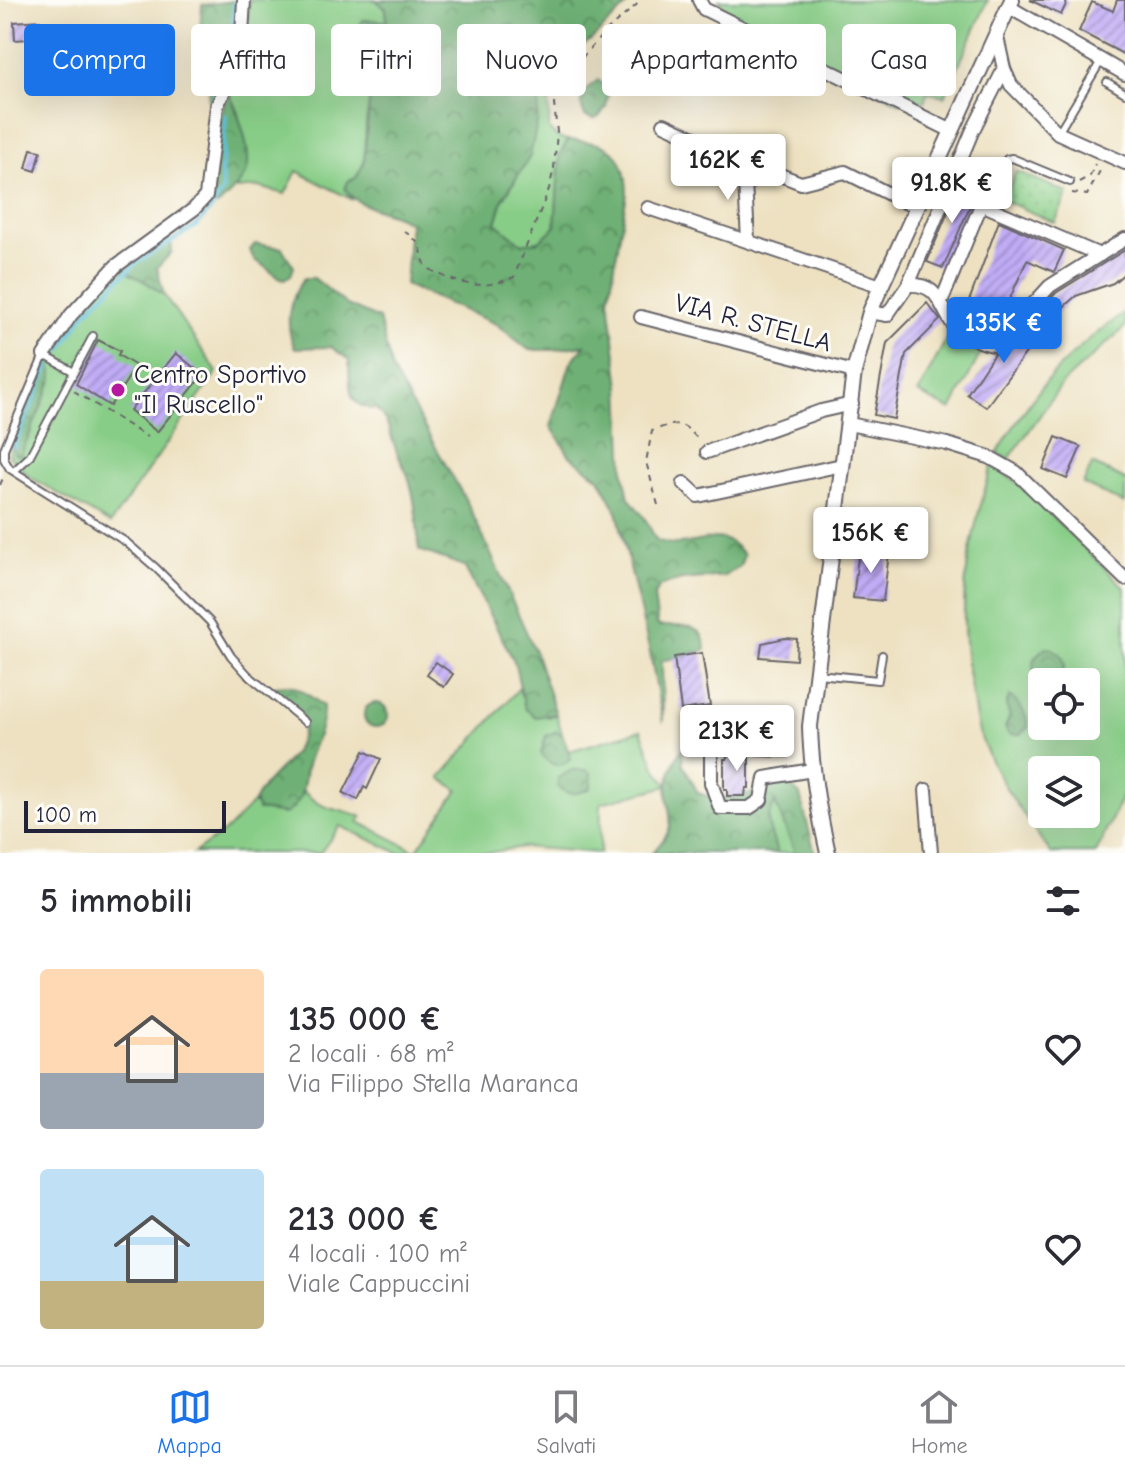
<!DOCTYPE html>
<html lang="it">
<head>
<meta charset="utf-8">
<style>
	:root { --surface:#fff; --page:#f2f2f3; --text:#2b2b33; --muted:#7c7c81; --line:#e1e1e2; --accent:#1a73e8 }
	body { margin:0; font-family:"Comic Neue",sans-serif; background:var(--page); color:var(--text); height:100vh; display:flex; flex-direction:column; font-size:30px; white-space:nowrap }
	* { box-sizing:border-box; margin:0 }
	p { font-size:26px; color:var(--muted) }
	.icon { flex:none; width:44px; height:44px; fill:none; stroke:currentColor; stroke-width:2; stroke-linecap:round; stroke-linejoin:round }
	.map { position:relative; height:853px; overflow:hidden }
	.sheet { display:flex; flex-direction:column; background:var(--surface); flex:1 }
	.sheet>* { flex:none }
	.guide { position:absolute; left:24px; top:24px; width:1078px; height:72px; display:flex; gap:16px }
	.buttons { position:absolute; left:1028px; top:668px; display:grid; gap:16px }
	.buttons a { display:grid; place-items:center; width:72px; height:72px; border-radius:8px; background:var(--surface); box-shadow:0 8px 32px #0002; font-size:40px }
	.scale { position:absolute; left:24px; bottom:20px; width:202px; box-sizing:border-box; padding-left:8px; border:4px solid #22223b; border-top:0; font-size:22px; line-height:28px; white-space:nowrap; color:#22223b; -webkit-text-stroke:6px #fdfcf7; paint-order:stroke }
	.price { position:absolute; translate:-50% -68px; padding:0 18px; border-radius:8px; background:#fff; color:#222; font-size:26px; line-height:52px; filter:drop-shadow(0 2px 4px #0008) }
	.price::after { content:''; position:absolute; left:50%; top:48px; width:24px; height:18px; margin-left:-12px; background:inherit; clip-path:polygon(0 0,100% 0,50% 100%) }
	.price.active { background:var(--accent); color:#fff }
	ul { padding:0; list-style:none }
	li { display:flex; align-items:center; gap:24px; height:200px; padding:0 40px }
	li span { display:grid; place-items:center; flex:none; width:224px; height:160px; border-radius:8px; color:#555 }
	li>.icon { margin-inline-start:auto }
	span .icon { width:96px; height:96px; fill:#fffc; stroke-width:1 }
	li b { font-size:34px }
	h2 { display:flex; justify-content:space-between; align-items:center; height:96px; padding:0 40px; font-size:34px }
	.chip { padding:0 28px; border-radius:8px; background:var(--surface); box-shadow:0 8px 32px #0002; font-size:28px; line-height:72px }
	.chip.active { background:var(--accent); color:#fff }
	.tab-bar { display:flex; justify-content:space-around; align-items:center; height:112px; border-top:2px solid var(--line); background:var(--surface); font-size:22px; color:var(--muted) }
	.tab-bar a { display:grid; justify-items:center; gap:4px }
	.tab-bar .active { color:var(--accent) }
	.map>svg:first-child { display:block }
</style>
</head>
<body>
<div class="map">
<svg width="1125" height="853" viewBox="0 0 1125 853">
	<defs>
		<pattern id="forest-crowns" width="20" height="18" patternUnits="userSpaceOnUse" patternTransform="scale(2)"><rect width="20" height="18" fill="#6eb074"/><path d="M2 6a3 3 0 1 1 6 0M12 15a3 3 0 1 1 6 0" fill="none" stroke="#5a8f60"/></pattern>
		<pattern id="park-dots" width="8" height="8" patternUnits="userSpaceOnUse" patternTransform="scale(2)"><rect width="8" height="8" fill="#88cd87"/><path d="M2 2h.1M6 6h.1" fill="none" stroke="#75b075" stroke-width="1.8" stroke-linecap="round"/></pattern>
		<pattern id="building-hatch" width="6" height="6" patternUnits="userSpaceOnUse" patternTransform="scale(2)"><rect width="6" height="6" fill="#c1acf6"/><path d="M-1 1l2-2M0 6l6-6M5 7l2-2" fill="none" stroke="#9c8cc8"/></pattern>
	</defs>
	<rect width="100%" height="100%" fill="#fdfcf7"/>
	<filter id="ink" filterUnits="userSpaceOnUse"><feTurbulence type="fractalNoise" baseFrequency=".0125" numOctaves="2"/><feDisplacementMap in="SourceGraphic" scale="16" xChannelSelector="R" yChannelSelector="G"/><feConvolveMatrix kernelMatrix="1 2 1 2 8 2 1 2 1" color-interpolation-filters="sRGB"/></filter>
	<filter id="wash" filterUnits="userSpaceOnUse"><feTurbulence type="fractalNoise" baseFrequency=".006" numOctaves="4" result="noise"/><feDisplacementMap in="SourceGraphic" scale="32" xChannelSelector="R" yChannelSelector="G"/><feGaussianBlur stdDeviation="1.8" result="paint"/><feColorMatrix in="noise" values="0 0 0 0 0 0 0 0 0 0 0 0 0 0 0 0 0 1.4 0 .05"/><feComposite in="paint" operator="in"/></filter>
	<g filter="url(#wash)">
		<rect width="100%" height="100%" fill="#ede1c1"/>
		<g fill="#88cd87" stroke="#557861" stroke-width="2" fill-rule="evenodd">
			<path d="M249 0H376L386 9 387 22 363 20 350 45 361 78 370 90 369 105 366 122 364 163 356 178 345 189 353 200 297 171 285 194 259 187 238 189V182L246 172 238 113 229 93C247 66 248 32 249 0Z"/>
			<polygon points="719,0 988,0 945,96 927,92 924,102 900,103 728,12"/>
			<polygon points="542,83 549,89 549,130 559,138 568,140 560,154 555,227 539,241 522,244 496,223 503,200 530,156"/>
			<path d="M120 269 143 280 164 295 217 372 110 524 30 477 9 456C17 410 46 351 76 315 90 299 105 284 120 269Z"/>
			<path d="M1125 313V327L1063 383 1009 459 997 454C1031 395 1067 350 1125 313Z"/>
			<polygon points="950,332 983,349 951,410 918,393"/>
			<polygon points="1092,464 1125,480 1125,504 1083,484"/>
			<path d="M992 465 1019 484 1125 588V790L1096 853H1051C1024 816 994 776 979 732 975 718 974 703 971 689 955 603 967 548 992 465ZM1042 682H1086V726H1042ZM1042 770H1086V814H1042Z"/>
			<path d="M519 688 521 696 548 717 556 714 563 736 557 731 571 758 569 751 641 730 655 767 668 786 601 803 600 853 522 847 487 853H399L340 826 320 853H194L229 828 254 802 258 810 300 798 303 791C324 812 337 808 362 817L359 822 416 851 458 790 440 778Z"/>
			<path d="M775 801 795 853H777C769 834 763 820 775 801Z"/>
		</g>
		<g fill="url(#forest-crowns)" stroke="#486958" stroke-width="2">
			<path d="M376 0H633L591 40 547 71 540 90 537 123 530 156 503 199 496 223 522 244 539 241 555 227 560 154 568 140C608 142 626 149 627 193L609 299 620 387 624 474 629 498 644 517 657 541C664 542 671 545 677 544 707 543 721 526 744 555L740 566 725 576 682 580 660 586 654 596 658 626C679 627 705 621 706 650L662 661 663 723 650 653 617 511 599 478 570 456 551 426 571 362 585 345 552 350H529L496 324 405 285 410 223C388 207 363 213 345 189L348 181 356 178 364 163 370 90 361 78 346 68 350 45 363 20 387 21 386 9Z"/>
			<path d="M233 1 238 3C240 41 228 74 214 109L208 100 210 84 200 30 202 5Z"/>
			<path d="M598 80 609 90 606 107 599 117 594 119 585 116C576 98 584 90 598 80Z"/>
			<path d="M229 93C237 110 254 155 246 173 241 183 226 199 217 206L210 195 218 120Z"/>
			<polygon points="165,234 172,246 171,253 157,268 164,295 143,280 120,269"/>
			<path d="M255 244 282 248 294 267 291 275 284 279C272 276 266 265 254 260L250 250Z"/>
			<path d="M304 278H314L347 305 379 319 392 370 468 504 535 651 556 714 536 717 525 709 514 661 464 566 419 550C417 525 416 500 408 476 404 466 398 457 395 447 389 431 389 421 376 409 345 408 350 384 349 360L331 347 295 348C283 323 289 300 304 278Z"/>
			<polygon points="46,361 51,364 53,378 21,455 15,455 11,439"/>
			<path d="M1046 647C1064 651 1070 665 1058 680L1039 683C1030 668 1031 657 1046 647Z"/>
			<path d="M265 683 274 688C292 678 308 695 323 706 324 732 311 745 306 769 303 787 303 804 285 814L258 810 254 802C268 769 306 761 303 717Z"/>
			<path d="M1010 696C1020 704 1027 714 1028 727L1019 735 1009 734 1005 728 1010 716 1006 705Z"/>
			<circle cx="376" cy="715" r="12"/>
			<path d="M557 731 563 736 571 758C561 770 548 765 541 753L546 736Z"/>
			<path d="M682 748 683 764 698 793C731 806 755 790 787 783L800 795 815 853H795L775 802 767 820 777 853H652C685 818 663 818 668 783 670 770 676 759 682 748Z"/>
			<path d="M572 770H587L591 773V788C578 794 568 797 558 786V778Z"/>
		</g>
		<polygon fill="url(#park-dots)" stroke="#557861" stroke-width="2" points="1016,171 1068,193 1055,223 1003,200"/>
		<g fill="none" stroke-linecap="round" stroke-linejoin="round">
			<g stroke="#5dbddc" stroke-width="4">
				<polyline points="214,97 218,79 232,44 234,4"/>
				<polyline points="61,350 86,312 136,263 196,226 212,208 223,190 221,172 226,115"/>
				<polyline points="14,447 49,366"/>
			</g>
		</g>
		<g id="blocks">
			<g fill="url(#building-hatch)">
				<polygon points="1030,0 1068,0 1061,15"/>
				<polygon points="1117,0 1125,0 1125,55 1079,31 1092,2 1113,11"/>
				<polygon points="40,20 41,38 15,40 14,22"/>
				<polygon points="31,149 41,151 36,171 26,168"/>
				<polygon points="960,183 977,190 943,268 927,262"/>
				<polygon points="999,221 1064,250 1054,272 1027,260 994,334 962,320"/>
				<polygon points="1125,250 1125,273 1113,283 1076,296 1053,316 1044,306 1056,293"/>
				<polygon points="927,303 940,320 906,354 894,419 874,415 887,343"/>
				<polygon points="1032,319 1044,328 986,407 967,394 994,354 1003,351"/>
				<polygon points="98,340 120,351 118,355 136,366 110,406 76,384"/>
				<polygon points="176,353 203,375 157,432 130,410"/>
				<polygon points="1056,437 1081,447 1067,479 1043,469"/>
				<polygon points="859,549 889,553 883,601 853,598"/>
				<polygon points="785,638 797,639 796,660 760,657 762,643"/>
				<polygon points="702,653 710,706 681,710 674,657"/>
				<polygon points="436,662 453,674 444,687 427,675"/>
				<polygon points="757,730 789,731 788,757 756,756"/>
				<polygon points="727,750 749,750 749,788 746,788 745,796 727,796 727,789 724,789 724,759 727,759"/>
				<polygon points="364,751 381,759 367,789 364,787 358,800 343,793"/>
			</g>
		</g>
	</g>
	<g filter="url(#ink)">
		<use href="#blocks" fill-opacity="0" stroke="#69656a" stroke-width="2"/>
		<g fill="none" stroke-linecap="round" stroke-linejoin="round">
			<defs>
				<g id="service">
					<polyline points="1107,82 1125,93"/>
					<polyline points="1058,133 1101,61"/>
					<polyline points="990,183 1007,159 1012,158 1070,182"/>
					<polyline points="74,372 44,355 4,449 4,459 10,469 126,542 156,568 210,622 231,656 248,675 305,722"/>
					<polyline points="14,471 29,457 93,336"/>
					<polyline points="818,674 878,680 882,655"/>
				</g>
				<g id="minor">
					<polyline points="699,0 704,9 952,131"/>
					<polyline points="1009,7 1125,74"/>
					<polyline points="997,37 1004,69 1011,85 1058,133 1125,163"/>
					<polyline points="664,124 744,161 801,183 845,172 917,208"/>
					<polyline points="744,161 748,241"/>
					<polyline points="981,204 1100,255"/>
					<polyline points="648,208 881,286"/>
					<path d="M908 285C938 283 939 304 952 323 958 332 984 345 996 345L1050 286 1125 239"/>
					<polyline points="942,300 990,183 957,168"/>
					<polyline points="870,312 887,315 908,285 972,132 1004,69"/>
					<polyline points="641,317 854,372"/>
					<polyline points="44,355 71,315 116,266 194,209 206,196 217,106 235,67 242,35 244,0"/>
					<polyline points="849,424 947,444 989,457 1016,472 1125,579"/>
					<polyline points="707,452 821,411 852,404"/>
					<polyline points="684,483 698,496 842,465"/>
					<polyline points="711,750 711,783 720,808 749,808 761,800 765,778 812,770"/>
					<polyline points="926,790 931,853"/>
				</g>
				<path id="tertiary" d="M828 853C818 810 811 770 810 726L854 372 870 312 881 286 1012 0"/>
			</defs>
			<use href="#service" stroke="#69656a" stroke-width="10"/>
			<use href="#minor" stroke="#69656a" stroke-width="16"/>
			<use href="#tertiary" stroke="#69656a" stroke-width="18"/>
			<g stroke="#69656a" stroke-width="2" stroke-dasharray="6 6" stroke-linecap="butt">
				<polyline points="1079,182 1090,176 1095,164"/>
				<polyline points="1072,193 1087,195 1101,169"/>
				<path d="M404 231C425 246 418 246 426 267 456 285 482 291 514 277L549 189 554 168 557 132 554 104 558 85 603 34 642 0"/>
				<polyline points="74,391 147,437"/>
				<polyline points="0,485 3,478"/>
				<path d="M658 505 646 462 652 431C676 422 683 420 699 441"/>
			</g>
			<use href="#service" stroke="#fff" stroke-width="6"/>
			<use href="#minor" stroke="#fff" stroke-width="12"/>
			<use href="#tertiary" stroke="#fff" stroke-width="14"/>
		</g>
	</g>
	<circle fill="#b5179e" stroke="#fdfcf7" stroke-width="3" cx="118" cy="390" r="8"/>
	<g text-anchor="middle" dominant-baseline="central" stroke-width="6" stroke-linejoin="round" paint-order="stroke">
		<g font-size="26" fill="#22223b" stroke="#fdfcf7">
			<text transform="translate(753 323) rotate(15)">VIA R. STELLA</text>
		</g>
		<g font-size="26" fill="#22223b" stroke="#fdfcf7" text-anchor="start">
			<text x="134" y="375">Centro Sportivo<tspan x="134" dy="30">"Il Ruscello"</tspan></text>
		</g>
	</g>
</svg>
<div class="buttons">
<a><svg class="icon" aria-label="locate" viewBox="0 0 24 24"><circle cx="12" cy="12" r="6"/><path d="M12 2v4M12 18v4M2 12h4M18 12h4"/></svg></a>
<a><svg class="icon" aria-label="layers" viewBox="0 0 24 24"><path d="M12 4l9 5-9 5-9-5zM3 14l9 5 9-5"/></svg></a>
</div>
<div class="scale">100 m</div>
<b class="price" style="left:728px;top:202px">162K €</b>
<b class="price" style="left:952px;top:225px">91.8K €</b>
<b class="price active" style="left:1004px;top:365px">135K €</b>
<b class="price" style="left:871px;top:575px">156K €</b>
<b class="price" style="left:737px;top:773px">213K €</b>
<div class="guide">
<a class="chip active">Compra</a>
<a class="chip">Affitta</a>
<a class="chip">Filtri</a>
<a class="chip">Nuovo</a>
<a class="chip">Appartamento</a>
<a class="chip">Casa</a>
</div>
</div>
<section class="sheet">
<h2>5 immobili<svg class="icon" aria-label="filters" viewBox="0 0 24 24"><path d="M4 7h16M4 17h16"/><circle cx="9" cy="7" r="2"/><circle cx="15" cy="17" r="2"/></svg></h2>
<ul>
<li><span style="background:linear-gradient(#ffd9b3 65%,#9aa5b1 0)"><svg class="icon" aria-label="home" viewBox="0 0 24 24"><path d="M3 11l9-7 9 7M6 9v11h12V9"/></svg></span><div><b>135 000 €</b><p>2 locali · 68 m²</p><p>Via Filippo Stella Maranca</p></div><svg class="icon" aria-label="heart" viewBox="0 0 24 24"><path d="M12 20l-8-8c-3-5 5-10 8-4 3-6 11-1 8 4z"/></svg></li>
<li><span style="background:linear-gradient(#bfe0f5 70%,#c2b280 0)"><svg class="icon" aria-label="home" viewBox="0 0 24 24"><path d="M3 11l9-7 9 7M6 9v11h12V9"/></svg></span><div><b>213 000 €</b><p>4 locali · 100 m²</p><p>Viale Cappuccini</p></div><svg class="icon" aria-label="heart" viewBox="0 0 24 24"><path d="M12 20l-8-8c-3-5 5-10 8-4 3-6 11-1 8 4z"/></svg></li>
</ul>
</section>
<nav class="tab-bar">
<a class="active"><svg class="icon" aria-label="map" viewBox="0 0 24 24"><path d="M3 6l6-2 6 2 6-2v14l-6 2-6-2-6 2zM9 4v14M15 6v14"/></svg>Mappa</a>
<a><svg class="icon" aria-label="saved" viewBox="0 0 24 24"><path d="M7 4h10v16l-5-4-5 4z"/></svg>Salvati</a>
<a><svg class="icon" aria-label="home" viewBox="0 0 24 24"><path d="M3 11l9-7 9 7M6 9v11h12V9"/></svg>Home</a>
</nav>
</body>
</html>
